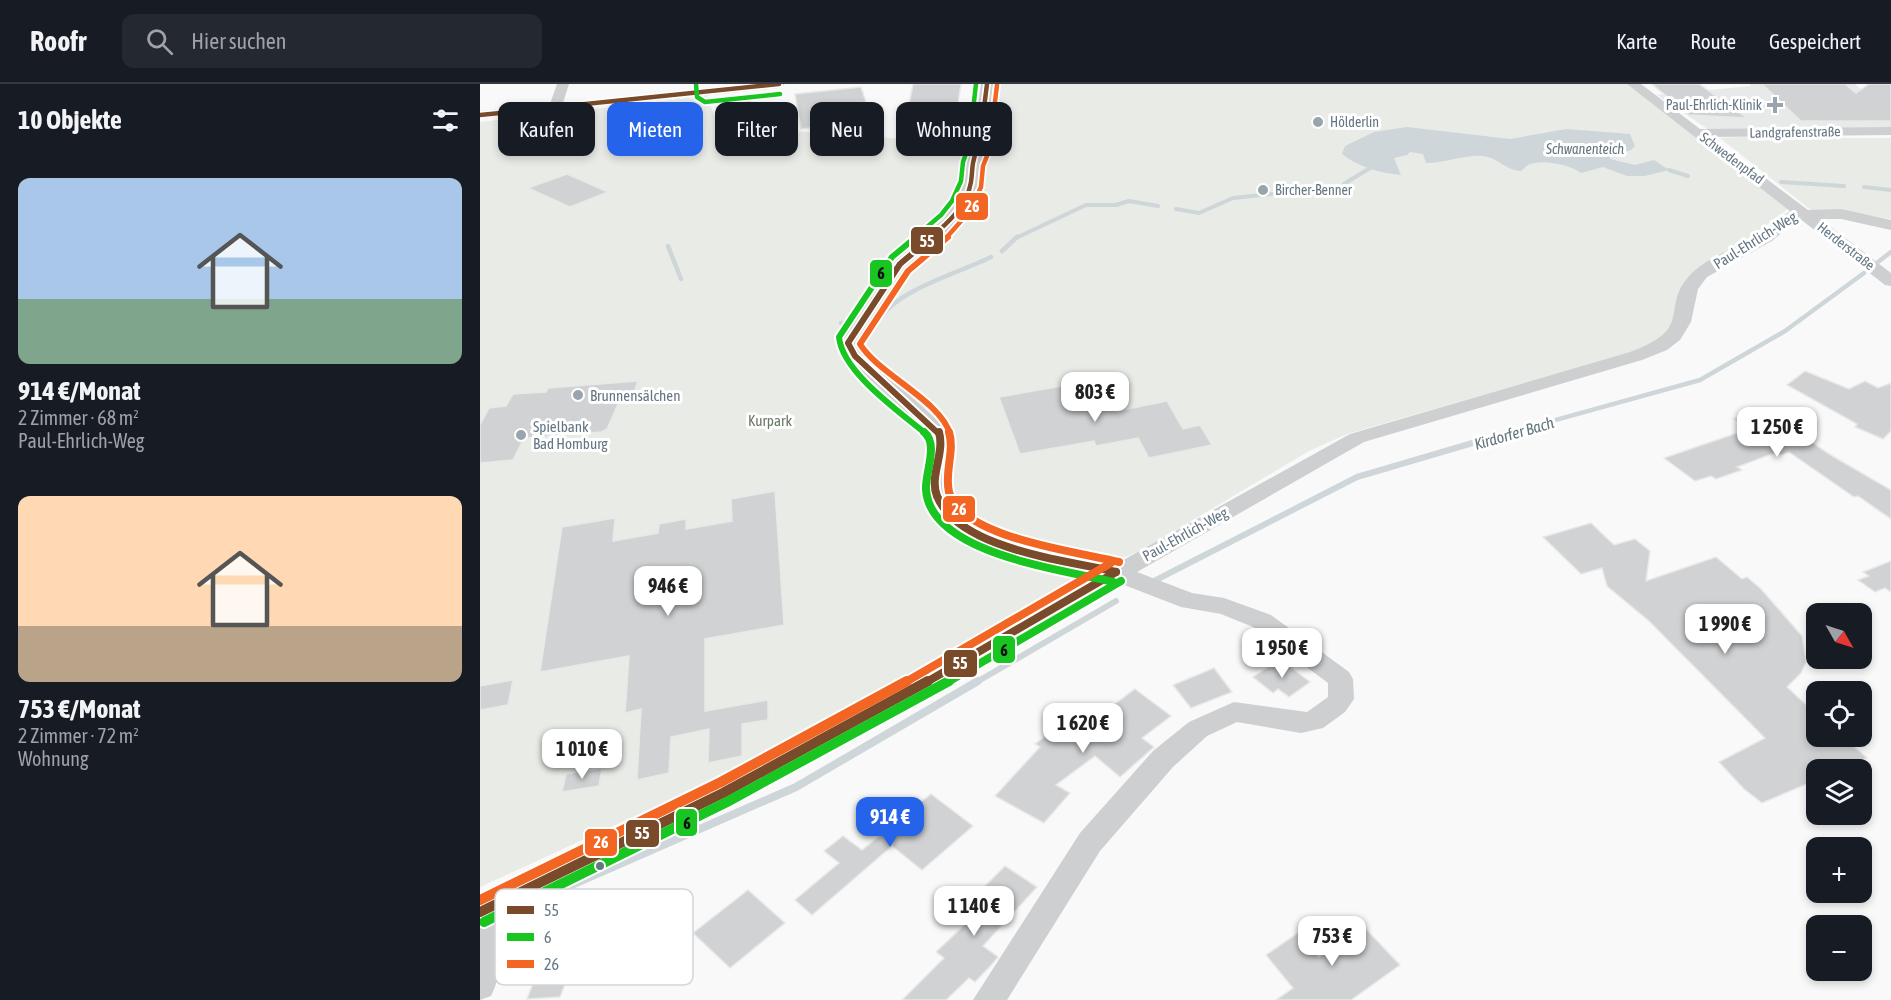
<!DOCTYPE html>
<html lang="de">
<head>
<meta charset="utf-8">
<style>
	:root { --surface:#171b24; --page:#242831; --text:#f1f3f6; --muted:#9ea1a6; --line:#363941; --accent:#2563eb }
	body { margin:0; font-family:"Asap Condensed",sans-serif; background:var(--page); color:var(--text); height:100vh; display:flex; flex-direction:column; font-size:22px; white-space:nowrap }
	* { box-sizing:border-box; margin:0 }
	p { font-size:20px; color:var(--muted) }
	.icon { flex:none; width:33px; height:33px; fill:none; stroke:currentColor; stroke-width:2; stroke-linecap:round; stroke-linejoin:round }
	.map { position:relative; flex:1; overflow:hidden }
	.panel { display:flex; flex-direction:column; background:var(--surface); width:480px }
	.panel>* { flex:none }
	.hud { position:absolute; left:18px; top:18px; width:570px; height:54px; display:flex; gap:12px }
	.needle { width:39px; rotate:129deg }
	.controls { position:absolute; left:1326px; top:519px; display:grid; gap:12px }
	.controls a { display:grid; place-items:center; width:66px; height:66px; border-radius:12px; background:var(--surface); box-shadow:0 3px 9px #0003; font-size:30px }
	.price { position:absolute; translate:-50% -51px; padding:0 14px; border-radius:12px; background:#fff; color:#222; font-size:20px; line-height:39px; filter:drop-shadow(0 2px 3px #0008) }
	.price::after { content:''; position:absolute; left:50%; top:36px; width:18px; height:14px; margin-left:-9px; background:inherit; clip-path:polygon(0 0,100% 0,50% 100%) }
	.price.active { background:var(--accent); color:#fff }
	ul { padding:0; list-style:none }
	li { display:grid; align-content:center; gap:12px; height:318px; padding:0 18px }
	li span { display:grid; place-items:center; height:186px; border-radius:12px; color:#555 }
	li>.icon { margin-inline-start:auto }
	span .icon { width:108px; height:108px; fill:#fffc; stroke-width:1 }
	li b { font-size:26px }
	h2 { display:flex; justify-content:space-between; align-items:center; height:72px; padding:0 18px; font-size:26px }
	.chip { padding:0 21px; border-radius:12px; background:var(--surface); box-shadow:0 3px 9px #0003; font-size:21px; line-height:54px }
	.chip.active { background:var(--accent); color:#fff }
	header { display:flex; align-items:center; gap:36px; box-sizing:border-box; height:84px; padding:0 30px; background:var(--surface); border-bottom:2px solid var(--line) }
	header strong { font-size:28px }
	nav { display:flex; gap:33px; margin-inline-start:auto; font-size:21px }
	.search { width:420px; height:54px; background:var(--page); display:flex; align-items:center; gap:15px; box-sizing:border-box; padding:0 21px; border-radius:12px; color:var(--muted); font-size:22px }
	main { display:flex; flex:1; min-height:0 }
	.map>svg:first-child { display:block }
</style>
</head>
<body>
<header>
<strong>Roofr</strong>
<div class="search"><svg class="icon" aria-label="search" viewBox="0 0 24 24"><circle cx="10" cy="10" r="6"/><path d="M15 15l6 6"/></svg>Hier suchen</div>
<nav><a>Karte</a><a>Route</a><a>Gespeichert</a></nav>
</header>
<main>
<section class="panel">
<h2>10 Objekte<svg class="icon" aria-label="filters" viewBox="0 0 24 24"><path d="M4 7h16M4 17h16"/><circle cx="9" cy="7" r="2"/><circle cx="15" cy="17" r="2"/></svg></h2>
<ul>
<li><span style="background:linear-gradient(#a9c7e8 65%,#7fa58c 0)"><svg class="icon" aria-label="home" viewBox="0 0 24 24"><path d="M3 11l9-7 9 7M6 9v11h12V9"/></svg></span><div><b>914 €/Monat</b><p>2 Zimmer · 68 m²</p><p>Paul-Ehrlich-Weg</p></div></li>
<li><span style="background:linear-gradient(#ffd9b3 70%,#b9a48a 0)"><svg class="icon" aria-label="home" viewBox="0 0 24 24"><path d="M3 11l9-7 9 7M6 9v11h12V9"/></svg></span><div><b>753 €/Monat</b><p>2 Zimmer · 72 m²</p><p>Wohnung</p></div></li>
</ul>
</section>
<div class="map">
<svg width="1411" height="916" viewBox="0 0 1411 916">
	<rect width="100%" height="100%" fill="#f9f9f9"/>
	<polygon fill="#e8e9e9" points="1270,0 1375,0 1411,30 1411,46 1232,48 1177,11 1271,2"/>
	<g fill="#e8ebe6">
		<polygon points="520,0 1147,0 1310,123 1254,167 1226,180 1191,247 1166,264 867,350 829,367 666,464 587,498 508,546 356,632 183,719 0,803 0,38 227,12 239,44 375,50 510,65"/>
		<polygon points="1341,49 1347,54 1411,54 1411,135 1353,126 1332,127 1240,54"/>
	</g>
	<path fill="#ced6d9" d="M927 43 1030 55 1086 45 1150 50 1155 62 1151 66 1130 72V75L1155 81 1174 76 1189 86 1165 92H1147L1123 83 1101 89C1092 81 1060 74 1048 81 1046 82 1044 85 1041 87 1025 86 1019 74 1003 72 987 70 964 79 946 79L943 70 930 68 927 71 914 74 921 91C900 89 878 83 862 70L865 62 894 48Z"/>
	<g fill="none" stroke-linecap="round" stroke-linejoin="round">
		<g stroke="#ced6d9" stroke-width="4">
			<polyline points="1189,86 1208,92"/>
			<polyline points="1301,98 1364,102"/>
			<polyline points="864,100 890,84"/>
			<polyline points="1384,103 1411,106"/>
			<polyline points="696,125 719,129 753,114 852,104"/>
			<polyline points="536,154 606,121 636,121 649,117 678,122"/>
		</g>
		<g stroke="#ced6d9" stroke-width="4.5">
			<polyline points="188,162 201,195"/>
			<polyline points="522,167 537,153"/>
			<polyline points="1398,178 1411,168"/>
			<path d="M399 236C416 206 479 189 511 173"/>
			<polyline points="361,239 373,239"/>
			<polyline points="1025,350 1220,296 1305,247 1384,189"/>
		</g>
		<g stroke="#ced6d9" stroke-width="6">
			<polyline points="676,496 877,393 1030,348"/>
			<polyline points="495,599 636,517"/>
		</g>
		<polyline stroke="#ced6d9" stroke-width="8" points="87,803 316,703 498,597"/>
	</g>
	<g fill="#d0d2d3" stroke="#e8e8e8" stroke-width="1.5">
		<polygon points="433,0 481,0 474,45 456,47 453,19 429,20"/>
		<polygon points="1172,0 1219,0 1267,34 1209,31"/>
		<polygon points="1282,0 1365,0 1376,9 1389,0 1411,0 1411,37 1321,37"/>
		<polygon points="381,3 387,21 345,26 348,42 321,45 315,10"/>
		<polygon points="270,14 273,34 240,38 239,17"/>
		<polygon points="87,90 128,108 90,123 48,104"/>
		<polygon points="1325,287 1369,305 1385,297 1398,304 1411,299 1411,347 1403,355 1375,343 1377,340 1307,301"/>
		<polygon points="158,297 151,317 139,318 127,345 121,348 44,354 33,376 0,379 0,341 9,324 26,322 33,310 66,308 68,304"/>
		<polygon points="588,301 595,317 629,311 638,327 687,317 703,345 720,341 732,361 669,374 658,354 616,362 614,357 540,370 519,313"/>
		<polygon points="1285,326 1349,370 1411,406 1411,435 1378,412 1374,413 1309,368 1301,371 1297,368 1257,383 1262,386 1236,395 1231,392 1215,397 1184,374 1269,345 1254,335"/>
		<polygon points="295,407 304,541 225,555 225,627 288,616 288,636 262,640 262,672 228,679 229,645 191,653 189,689 157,696 161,625 145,629 149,572 60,588 82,443 135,434 133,457 178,449 179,440 206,435 206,445 252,437 251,415"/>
		<polygon points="1111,439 1134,461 1155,455 1170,467 1166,497 1236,473 1262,495 1267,493 1281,505 1322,552 1326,578 1321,589 1307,603 1336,630 1336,652 1362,652 1387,674 1360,686 1336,686 1336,696 1282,719 1264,705 1239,678 1285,654 1169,537 1127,502 1122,484 1101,490 1063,453"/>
		<polygon points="1411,477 1411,508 1405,504 1395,508 1378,496 1389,492 1383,488"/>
		<polygon points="800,575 830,598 809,613 798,605 793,609 773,593"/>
		<polygon points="734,584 752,608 711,624 693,601"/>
		<polygon points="33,596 28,621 0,626 0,602"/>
		<polygon points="655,605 691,632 662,654 674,663 640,693 615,672 576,701 590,709 564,739 515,712 560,663 555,660 589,635 601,645"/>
		<polygon points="122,684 119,702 82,708 86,690"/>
		<polygon points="451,710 493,742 442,786 412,762 332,831 315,816 359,779 344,767 363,752 382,766"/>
		<polygon points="525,782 557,803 503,862 518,873 514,878 495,898 489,894 466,916 422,916 464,874 456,868 494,832 483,824"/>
		<polygon points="268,806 305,839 250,884 213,849"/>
		<polygon points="883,842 920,881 871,916 796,916 813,904 786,871 818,849 839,873"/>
		<polygon points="92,882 80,913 47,915 59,884"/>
	</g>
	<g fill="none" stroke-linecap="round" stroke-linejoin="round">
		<g fill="#cecfd0" fill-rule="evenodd">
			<polygon points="77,0 89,0 83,19 263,0 305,0 299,4 0,35 0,27 70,20"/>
			<path d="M501 0H513L506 64 500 80 498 100 489 122 474 141 426 183 377 259 383 269 468 346C474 369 462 387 468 409 478 458 596 465 636 480L870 350 1150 268C1218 244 1177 222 1213 188 1232 170 1260 164 1281 150 1292 143 1299 134 1310 127L1147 0H1161L1220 45 1411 43V51L1231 53 1328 126 1361 125 1411 136V146L1361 135H1340L1411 189V202L1405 201 1319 134 1292 157 1227 193 1218 205 1211 238 1200 256 1187 266 1162 276 884 358 657 488 712 509 744 514 791 531 869 588 873 595 874 615 865 628 843 644 821 649 757 638 727 652 693 683 620 767 527 916H493L600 749 673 667 709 638 754 618 827 628 848 613V599L773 543 741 530 701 523 639 499C437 616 234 732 22 832 26 859 23 887 11 912L0 916V814C211 717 415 605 618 490 570 475 461 469 446 411 441 389 454 370 448 348L369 276 359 259 414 177 464 135 474 121 484 100 486 80 492 64Z"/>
		</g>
		<defs>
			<g id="bus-1-far3">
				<polyline points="0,31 299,0"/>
				<path d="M450 154C468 139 487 122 491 98 492 92 492 85 493 79 500 53 504 27 507 0"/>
			</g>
			<polyline id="bus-1-far2" points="452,153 420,180 368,259 375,272 459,350"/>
			<g id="bus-1-far1">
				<path d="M459 348C465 370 449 392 457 412 479 466 587 476 636 488"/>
				<polyline points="445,599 636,488"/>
			</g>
			<polyline id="bus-1" points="0,828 243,709 448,597"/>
			<g id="bus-2-far3">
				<polyline points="216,0 217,13 225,18 300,10"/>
				<polyline points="434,154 461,131 472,117 481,97 483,78 489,61 496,0"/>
			</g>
			<path id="bus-2-far2" d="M436 153 412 173 359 253C362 288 420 328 446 350"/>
			<g id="bus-2-far1">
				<path d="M444 348C459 360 445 389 446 405 449 470 585 486 633 498"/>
				<polyline points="466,599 641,497"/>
			</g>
			<polyline id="bus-2" points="4,838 247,718 469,597"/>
			<polyline id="bus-3-far3" points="466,154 490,127 501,103 503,82 509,67 517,1"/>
			<path id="bus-3-far2" d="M468 153 428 187 380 260C398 290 461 317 470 350"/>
			<g id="bus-3-far1">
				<path d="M469 348C475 368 464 388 469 408 481 454 599 468 639 478"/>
				<polyline points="424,599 631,479"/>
			</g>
			<polyline id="bus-3" points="0,816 241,698 427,597"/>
		</defs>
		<use href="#bus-1-far3" stroke="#fff" stroke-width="8"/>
		<use href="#bus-1-far2" stroke="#fff" stroke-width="10"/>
		<use href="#bus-1-far1" stroke="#fff" stroke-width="12"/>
		<use href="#bus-1" stroke="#fff" stroke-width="14"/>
		<use href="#bus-2-far3" stroke="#fff" stroke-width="8"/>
		<use href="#bus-2-far2" stroke="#fff" stroke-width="10"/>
		<use href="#bus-2-far1" stroke="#fff" stroke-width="12"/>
		<use href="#bus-2" stroke="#fff" stroke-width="14"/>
		<use href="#bus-3-far3" stroke="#fff" stroke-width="8"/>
		<use href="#bus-3-far2" stroke="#fff" stroke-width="10"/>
		<use href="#bus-3-far1" stroke="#fff" stroke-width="12"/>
		<use href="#bus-3" stroke="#fff" stroke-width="14"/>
		<use href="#bus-1-far3" stroke="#7a4b2a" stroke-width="4.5"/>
		<use href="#bus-1-far2" stroke="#7a4b2a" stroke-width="6"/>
		<use href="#bus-1-far1" stroke="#7a4b2a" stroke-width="8"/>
		<use href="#bus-1" stroke="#7a4b2a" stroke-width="10"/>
		<use href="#bus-2-far3" stroke="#19c521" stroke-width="4.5"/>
		<use href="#bus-2-far2" stroke="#19c521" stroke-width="6"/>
		<use href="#bus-2-far1" stroke="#19c521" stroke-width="8"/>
		<use href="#bus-2" stroke="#19c521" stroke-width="10"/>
		<use href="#bus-3-far3" stroke="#f26522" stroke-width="4.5"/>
		<use href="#bus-3-far2" stroke="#f26522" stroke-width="6"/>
		<use href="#bus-3-far1" stroke="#f26522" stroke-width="8"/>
		<use href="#bus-3" stroke="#f26522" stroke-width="10"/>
	</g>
	<g fill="#99a4ac" stroke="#fff" stroke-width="2">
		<path d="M1292 12h6v6h6v6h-6v6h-6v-6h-6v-6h6z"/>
		<circle cx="838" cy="38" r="6"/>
		<circle cx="783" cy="106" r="6"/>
		<circle cx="98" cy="311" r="6"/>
		<circle cx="41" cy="351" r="6"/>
	</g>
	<circle fill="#657683" stroke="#fff" stroke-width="2" cx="120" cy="782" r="5"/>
	<g text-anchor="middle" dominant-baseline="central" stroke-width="6" stroke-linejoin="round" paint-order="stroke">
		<g font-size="14" fill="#657683" stroke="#fff" text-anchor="start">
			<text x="1282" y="21" text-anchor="end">Paul-Ehrlich-Klinik</text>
			<text x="850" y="38">Hölderlin</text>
			<text x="795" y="106">Bircher-Benner</text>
		</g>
		<g font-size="14" fill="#657683" stroke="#fff">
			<text transform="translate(1315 48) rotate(-1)">Landgrafenstraße</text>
			<text transform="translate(1252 74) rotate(37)">Schwedenpfad</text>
			<text transform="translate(1366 162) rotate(38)">Herderstraße</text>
		</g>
		<g font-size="14" font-style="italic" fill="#60757c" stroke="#fff">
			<text x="1105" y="65">Schwanenteich</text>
		</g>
		<g font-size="15" fill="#657683" stroke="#fff">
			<text transform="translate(1275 156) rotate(-32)">Paul-Ehrlich-Weg</text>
			<text transform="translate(705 450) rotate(-29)">Paul-Ehrlich-Weg</text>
		</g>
		<g font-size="15" fill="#657683" stroke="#fff" text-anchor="start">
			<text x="110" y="311">Brunnensälchen</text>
			<text x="53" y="342">Spielbank<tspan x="53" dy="17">Bad Homburg</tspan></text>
		</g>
		<g font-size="15" fill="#687a64" stroke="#fff">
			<text x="290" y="336">Kurpark</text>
		</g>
		<g font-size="16" font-style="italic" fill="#60757c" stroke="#fff">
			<text transform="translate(1034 349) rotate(-16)">Kirdorfer Bach</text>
		</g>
	</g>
	<rect x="15" y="805" width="198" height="96" rx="9" fill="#fff" stroke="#d1d6da" stroke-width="1.5"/>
	<rect x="27" y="822" width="27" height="8" fill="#7a4b2a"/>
	<rect x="27" y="849" width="27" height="8" fill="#19c521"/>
	<rect x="27" y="876" width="27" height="8" fill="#f26522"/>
	<g font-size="16" fill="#657683">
		<text x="64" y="832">55</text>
		<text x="64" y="859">6</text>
		<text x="64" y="886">26</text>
	</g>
	<g stroke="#fff" stroke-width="2">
		<rect x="475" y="108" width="34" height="29" rx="6" fill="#f26522"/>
		<rect x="430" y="142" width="34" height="29" rx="6" fill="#7a4b2a"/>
		<rect x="389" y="175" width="24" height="29" rx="6" fill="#19c521"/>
		<rect x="462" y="411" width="34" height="28" rx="6" fill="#f26522"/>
		<rect x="512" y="551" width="24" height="29" rx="6" fill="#19c521"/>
		<rect x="463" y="565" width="35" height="29" rx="6" fill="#7a4b2a"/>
		<rect x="195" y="724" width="23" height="29" rx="6" fill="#19c521"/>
		<rect x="145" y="735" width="35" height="29" rx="6" fill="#7a4b2a"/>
		<rect x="104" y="744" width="34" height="29" rx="6" fill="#f26522"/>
	</g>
	<g font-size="16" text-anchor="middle" font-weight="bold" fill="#fff">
		<text x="492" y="128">26</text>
		<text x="447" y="163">55</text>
		<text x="479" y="431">26</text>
		<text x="480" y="585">55</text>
		<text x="162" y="755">55</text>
		<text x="121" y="764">26</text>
	</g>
	<g font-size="16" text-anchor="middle" font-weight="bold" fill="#111">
		<text x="401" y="195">6</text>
		<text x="524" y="572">6</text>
		<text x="207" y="745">6</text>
	</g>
</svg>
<div class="controls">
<a><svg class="needle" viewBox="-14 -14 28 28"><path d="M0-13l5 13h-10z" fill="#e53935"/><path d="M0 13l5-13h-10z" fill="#9ea1a6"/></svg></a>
<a><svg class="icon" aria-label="locate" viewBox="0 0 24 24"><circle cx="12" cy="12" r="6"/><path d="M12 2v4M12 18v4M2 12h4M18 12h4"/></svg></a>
<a><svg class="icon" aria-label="layers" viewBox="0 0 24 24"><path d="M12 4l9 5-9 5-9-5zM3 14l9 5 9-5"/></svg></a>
<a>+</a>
<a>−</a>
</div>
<b class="price" style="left:615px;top:339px">803 €</b>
<b class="price" style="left:1297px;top:374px">1 250 €</b>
<b class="price" style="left:188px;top:533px">946 €</b>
<b class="price" style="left:1245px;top:571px">1 990 €</b>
<b class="price" style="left:802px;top:595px">1 950 €</b>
<b class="price" style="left:603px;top:670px">1 620 €</b>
<b class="price" style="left:102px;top:696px">1 010 €</b>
<b class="price active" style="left:410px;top:764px">914 €</b>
<b class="price" style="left:494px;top:853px">1 140 €</b>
<b class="price" style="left:852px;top:883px">753 €</b>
<div class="hud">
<a class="chip">Kaufen</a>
<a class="chip active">Mieten</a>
<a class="chip">Filter</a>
<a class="chip">Neu</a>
<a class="chip">Wohnung</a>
</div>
</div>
</main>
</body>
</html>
